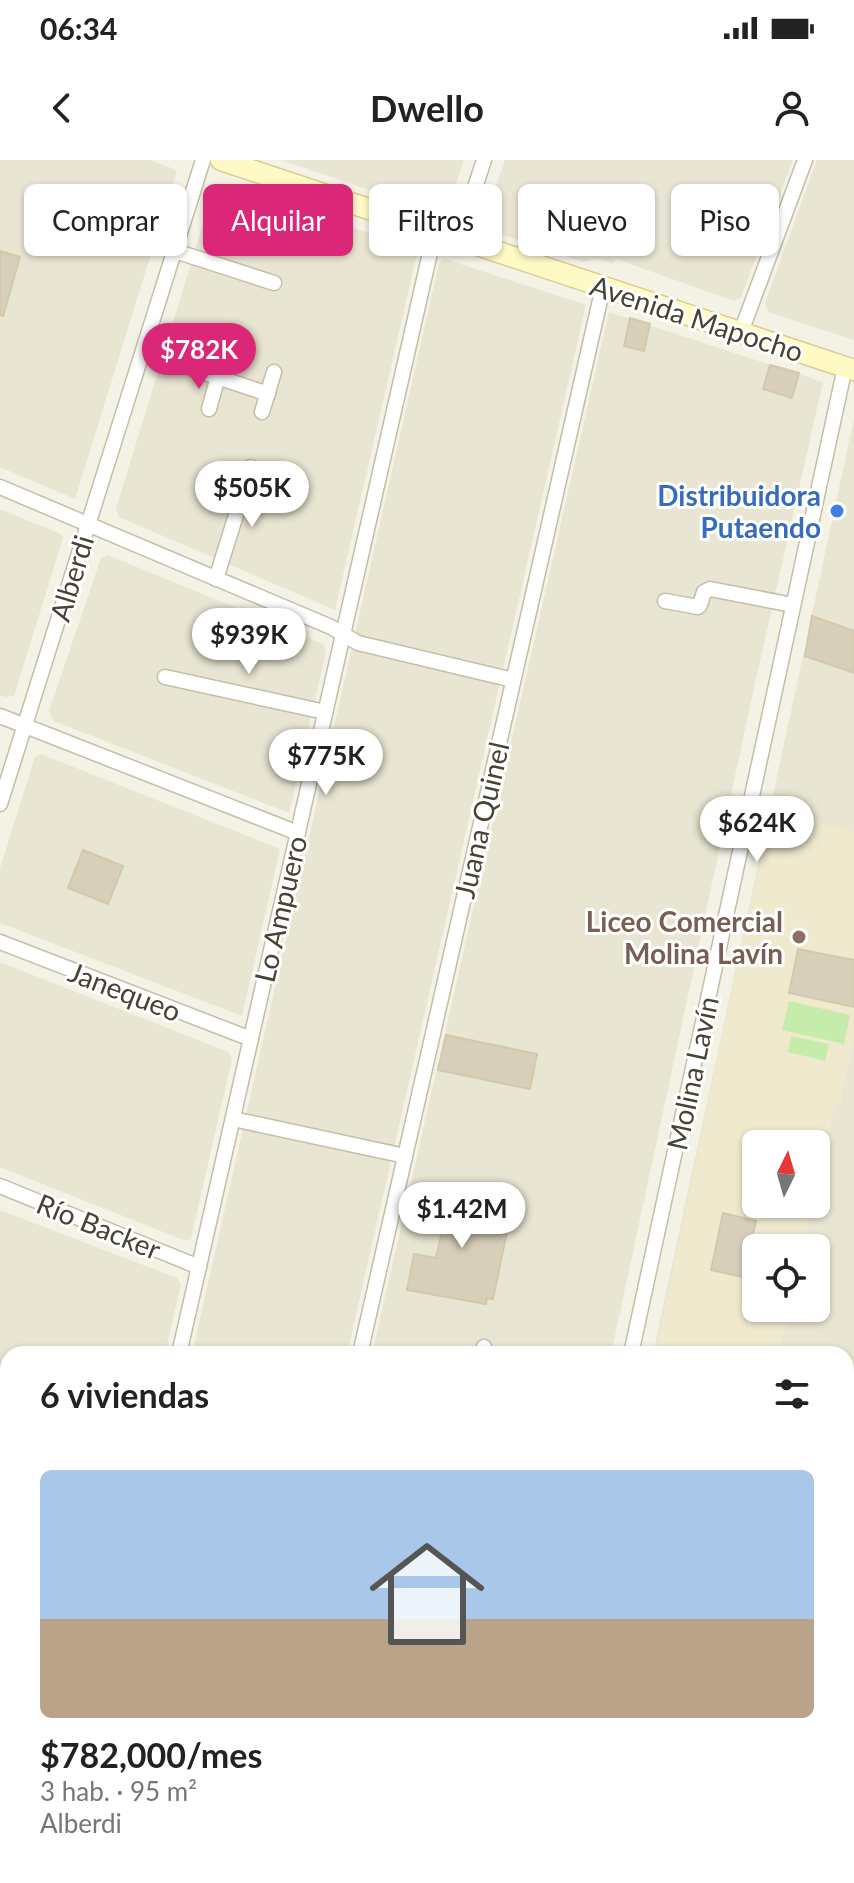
<!DOCTYPE html>
<html lang="es">
<head>
<meta charset="utf-8">
<style>
	:root { --surface:#fff; --page:#f6f6f6; --text:#222; --muted:#767676; --accent:#db2777 }
	body { margin:0; font-family:Lato,sans-serif; background:var(--page); color:var(--text); height:100vh; display:flex; flex-direction:column; font-size:30px; white-space:nowrap }
	* { box-sizing:border-box; margin:0 }
	p { font-size:26px; color:var(--muted) }
	.icon { flex:none; width:44px; height:44px; fill:none; stroke:currentColor; stroke-width:2; stroke-linecap:round; stroke-linejoin:round }
	.map { position:relative; flex:1; overflow:hidden }
	.side { position:absolute; left:0px; top:1186px; width:854px; height:538px; display:flex; flex-direction:column; background:var(--surface); border-radius:24px 24px 0 0; box-shadow:0 2px 6px #0004 }
	.side>* { flex:none }
	.guide { position:absolute; left:24px; top:24px; width:806px; height:72px; display:flex; gap:16px }
	.needle { width:52px; rotate:5deg }
	.tools { position:absolute; left:742px; top:970px; display:grid; gap:16px }
	.tools a { display:grid; place-items:center; width:88px; height:88px; border-radius:12px; background:var(--surface); box-shadow:0 2px 6px #0004; font-size:40px }
	.price { position:absolute; translate:-50% -68px; padding:0 18px; border-radius:28px; background:#fff; color:#222; font-size:26px; line-height:52px; filter:drop-shadow(0 2px 4px #0008) }
	.price::after { content:''; position:absolute; left:50%; top:48px; width:24px; height:18px; margin-left:-12px; background:inherit; clip-path:polygon(0 0,100% 0,50% 100%) }
	.price.selected { background:var(--accent); color:#fff }
	ul { padding:0; list-style:none }
	li { display:grid; align-content:center; gap:16px; height:424px; padding:0 40px }
	li span { display:grid; place-items:center; height:248px; border-radius:12px; color:#555 }
	li>.icon { margin-inline-start:auto }
	span .icon { width:144px; height:144px; fill:#fffc; stroke-width:1 }
	li b { font-size:34px }
	h2 { display:flex; justify-content:space-between; align-items:center; height:96px; padding:0 40px; font-size:34px }
	.chip { padding:0 28px; border-radius:12px; background:var(--surface); box-shadow:0 2px 6px #0004; font-size:28px; line-height:72px }
	.chip.selected { background:var(--accent); color:#fff }
	.status { display:flex; justify-content:space-between; align-items:center; height:56px; padding:0 40px; background:var(--surface); direction:ltr }
	.status svg { height:22px; fill:currentColor }
	header { display:flex; justify-content:space-between; align-items:center; height:104px; padding:0 40px; background:var(--surface); font-size:36px; font-weight:700 }
	.map>svg:first-child { display:block }
</style>
</head>
<body>
<div class="status"><b>06:34</b><svg viewBox="0 0 49 12"><path d="M0 12V9h3v3zM5 12V6h3v6zM10 12V3h3v9zM15 12V0h3v12zM26 1h20v11H26zM47 4h2v5h-2z"/></svg></div>
<header><svg class="icon" aria-label="back" viewBox="0 0 24 24"><path d="M15 5l-7 7 7 7"/></svg>Dwello<svg class="icon" aria-label="person" viewBox="0 0 24 24"><circle cx="12" cy="8" r="4"/><path d="M4 21q1-7 8-7t8 7"/></svg></header>
<div class="map">
<svg width="854" height="1723" viewBox="0 0 854 1723">
	<rect width="100%" height="100%" fill="#f4f2e5"/>
	<g fill="#e9e5d3" fill-rule="evenodd">
		<polygon points="0,0 149,0 177,10 75,339 0,307"/>
		<polygon points="281,0 464,0 447,50 440,54"/>
		<polygon points="505,0 793,0 741,137 734,141 616,99 613,103 597,99 583,102 489,70 484,61"/>
		<polygon points="817,0 854,0 854,180 768,152 765,143"/>
		<polygon points="220,24 414,88 417,94 335,450 119,357 116,349 214,28"/>
		<polygon points="445,99 586,145 347,1194 192,1194 439,103"/>
		<polygon points="609,152 823,222 752,537 611,1194 372,1194"/>
		<path d="M854 258V1315H846V1194H653ZM756 984H816V1044H756ZM756 1088H816V1148H756Z"/>
		<polygon points="0,349 61,374 63,378 14,536 6,537 0,535"/>
		<polygon points="108,395 323,484 326,492 289,653 54,561 49,551 101,398"/>
		<polygon points="41,594 280,689 242,856 0,763 0,708 35,597"/>
		<polygon points="0,802 228,892 232,899 191,1078 186,1081 0,1007"/>
		<polygon points="0,1050 177,1118 181,1124 165,1194 8,1194 8,1259 0,1257"/>
		<polygon points="0,1308 8,1310 8,1537 0,1536"/>
		<polygon points="846,1357 854,1358 854,1615 846,1615"/>
		<polygon points="0,1578 8,1579 8,1716 90,1716 89,1723 0,1723"/>
		<polygon points="846,1657 854,1657 854,1723 710,1723 711,1716 846,1716"/>
		<polygon points="130,1716 379,1716 379,1723 129,1723"/>
		<polygon points="420,1716 671,1716 670,1723 420,1723"/>
	</g>
	<polygon fill="#efeace" points="771,650 854,672 854,882 840,944 835,946 816,1029 816,984 756,984 756,1044 813,1044 803,1088 756,1088 756,1148 789,1148 779,1194 655,1194"/>
	<g fill="#c5ecab">
		<polygon points="789,841 850,855 844,884 782,870"/>
		<polygon points="791,876 829,884 825,901 788,892"/>
	</g>
	<g fill="#d7cfba" stroke="#d2c9ad" stroke-width="2">
		<polygon points="0,91 20,97 3,156 0,155"/>
		<polygon points="630,158 650,164 644,191 624,186"/>
		<polygon points="770,205 799,213 792,238 763,229"/>
		<polygon points="812,456 854,471 854,513 805,496"/>
		<polygon points="83,690 123,706 108,744 68,728"/>
		<polygon points="798,789 854,800 854,847 789,833"/>
		<polygon points="446,875 537,894 530,929 438,910"/>
		<polygon points="409,1033 448,1041 450,1034 509,1047 505,1066 508,1067 493,1139 487,1138 486,1144 407,1130 414,1094 436,1098 446,1054 406,1045"/>
		<polygon points="723,1053 756,1061 743,1117 711,1110"/>
	</g>
	<g fill="none" stroke-linecap="round" stroke-linejoin="round">
		<defs>
			<polyline id="lane" points="849,1723 849,1718 854,1719"/>
			<g id="street">
				<polyline points="458,79 484,0"/>
				<polyline points="175,91 274,123"/>
				<polyline points="741,172 805,0"/>
				<polyline points="143,192 268,234"/>
				<polyline points="209,249 226,187"/>
				<polyline points="262,252 274,212"/>
				<polyline points="0,327 331,467 358,483 513,520"/>
				<polyline points="216,419 251,307"/>
				<polyline points="665,441 698,447 700,445 704,432 710,429 793,445"/>
				<polyline points="165,517 325,552"/>
				<polyline points="0,556 298,673"/>
				<polyline points="0,644 203,0"/>
				<polyline points="0,782 251,879"/>
				<polyline points="233,959 405,996"/>
				<polyline points="0,1026 199,1107"/>
				<polyline points="179,1194 435,71"/>
				<polyline points="360,1194 603,127"/>
				<polyline points="482,1194 484,1187"/>
				<polyline points="631,1194 845,207"/>
				<polyline points="0,1556 8,1557"/>
				<polyline points="846,1635 854,1635"/>
				<polyline points="0,1701 8,1703"/>
				<polyline points="91,1716 109,1719"/>
				<polyline points="400,1723 400,1716"/>
				<polyline points="691,1723 691,1716"/>
			</g>
			<polyline id="secondary" points="221,0 854,210"/>
			<g id="primary">
				<polyline points="0,1275 8,1276"/>
				<polyline points="846,1333 854,1334"/>
			</g>
		</defs>
		<use href="#lane" stroke="#c3beaa" stroke-width="10"/>
		<use href="#street" stroke="#c3beaa" stroke-width="17"/>
		<use href="#secondary" stroke="#d7cf91" stroke-width="23"/>
		<use href="#primary" stroke="#edd65a" stroke-width="25"/>
		<use href="#lane" stroke="#fff" stroke-width="7"/>
		<use href="#street" stroke="#fff" stroke-width="14"/>
		<use href="#secondary" stroke="#fff9c5" stroke-width="20"/>
		<use href="#primary" stroke="#ffef94" stroke-width="22"/>
	</g>
	<circle fill="#3f7fe0" stroke="#fff" stroke-width="3" cx="837" cy="351" r="8"/>
	<circle fill="#8d6e63" stroke="#fff" stroke-width="3" cx="799" cy="777" r="8"/>
	<g text-anchor="middle" dominant-baseline="central" stroke-width="6" stroke-linejoin="round" paint-order="stroke">
		<g font-size="28" fill="#474334" stroke="#fff">
			<text transform="translate(697 158) rotate(18)">Avenida Mapocho</text>
			<text transform="translate(71 418) rotate(-73)">Alberdi</text>
			<text transform="translate(481 660) rotate(-77)">Juana Quinel</text>
			<text transform="translate(280 749) rotate(-77)">Lo Ampuero</text>
			<text transform="translate(125 831) rotate(21)">Janequeo</text>
			<text transform="translate(692 913) rotate(-78)">Molina Lavín</text>
			<text transform="translate(99 1066) rotate(22)">Río Backer</text>
		</g>
		<g font-size="28" font-weight="bold" fill="#366cbe" stroke="#fff" text-anchor="end">
			<text x="821" y="335">Distribuidora<tspan x="821" dy="32">Putaendo</tspan></text>
		</g>
		<g font-size="28" font-weight="bold" fill="#785e54" stroke="#fff" text-anchor="end">
			<text x="783" y="761">Liceo Comercial<tspan x="783" dy="32">Molina Lavín</tspan></text>
		</g>
	</g>
</svg>
<div class="tools">
<a><svg class="needle" viewBox="-14 -14 28 28"><path d="M0-13l5 13h-10z" fill="#e53935"/><path d="M0 13l5-13h-10z" fill="#767676"/></svg></a>
<a><svg class="icon" aria-label="locate" viewBox="0 0 24 24"><circle cx="12" cy="12" r="6"/><path d="M12 2v4M12 18v4M2 12h4M18 12h4"/></svg></a>
</div>
<b class="price selected" style="left:199px;top:231px">$782K</b>
<b class="price" style="left:252px;top:369px">$505K</b>
<b class="price" style="left:249px;top:516px">$939K</b>
<b class="price" style="left:326px;top:637px">$775K</b>
<b class="price" style="left:757px;top:704px">$624K</b>
<b class="price" style="left:462px;top:1090px">$1.42M</b>
<div class="guide">
<a class="chip">Comprar</a>
<a class="chip selected">Alquilar</a>
<a class="chip">Filtros</a>
<a class="chip">Nuevo</a>
<a class="chip">Piso</a>
</div>
<section class="side">
<h2>6 viviendas<svg class="icon" aria-label="filters" viewBox="0 0 24 24"><path d="M4 7h16M4 17h16"/><circle cx="9" cy="7" r="2"/><circle cx="15" cy="17" r="2"/></svg></h2>
<ul>
<li><span style="background:linear-gradient(#a9c7e8 60%,#b9a48a 0)"><svg class="icon" aria-label="home" viewBox="0 0 24 24"><path d="M3 11l9-7 9 7M6 9v11h12V9"/></svg></span><div><b>$782,000/mes</b><p>3 hab. · 95 m²</p><p>Alberdi</p></div></li>
</ul>
</section>
</div>
</body>
</html>
